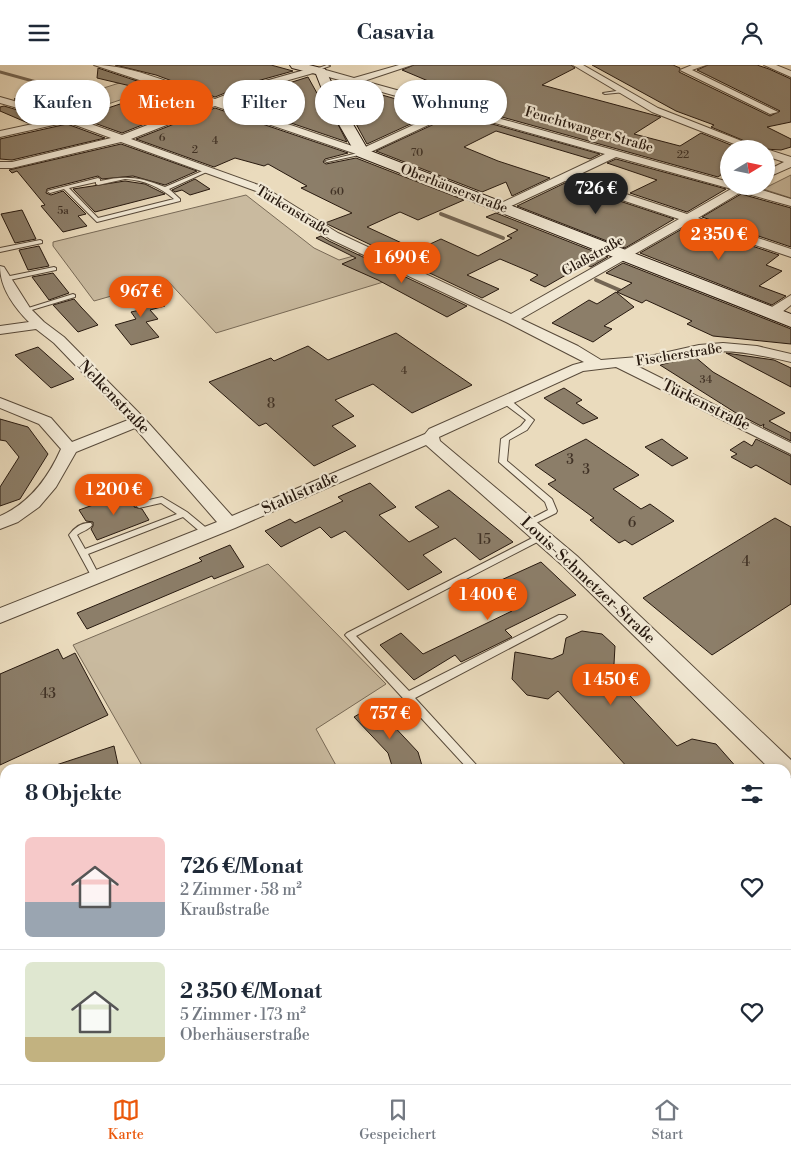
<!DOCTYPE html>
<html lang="de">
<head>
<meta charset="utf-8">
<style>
	:root { --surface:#fff; --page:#f2f2f3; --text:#1f2937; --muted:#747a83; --line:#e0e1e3; --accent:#ea580c }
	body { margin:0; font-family:"Libre Bodoni",serif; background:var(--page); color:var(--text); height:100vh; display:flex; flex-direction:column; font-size:19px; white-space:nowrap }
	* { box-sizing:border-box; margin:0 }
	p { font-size:16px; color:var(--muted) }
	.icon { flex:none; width:28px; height:28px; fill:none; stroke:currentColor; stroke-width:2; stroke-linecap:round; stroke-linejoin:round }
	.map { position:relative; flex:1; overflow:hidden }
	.details { position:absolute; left:0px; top:699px; width:791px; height:321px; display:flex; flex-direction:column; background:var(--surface); border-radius:15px 15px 0 0; box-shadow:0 1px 4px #0004 }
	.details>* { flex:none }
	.hud { position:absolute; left:15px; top:15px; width:500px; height:45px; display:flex; gap:10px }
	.needle { width:32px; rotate:80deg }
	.buttons { position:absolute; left:720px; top:75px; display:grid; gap:10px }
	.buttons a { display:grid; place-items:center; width:55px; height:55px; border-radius:50%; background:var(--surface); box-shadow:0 1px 4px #0004; font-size:25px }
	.price { position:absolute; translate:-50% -42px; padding:0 11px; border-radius:18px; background:var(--accent); color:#fff; font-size:16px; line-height:32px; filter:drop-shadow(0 1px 2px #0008) }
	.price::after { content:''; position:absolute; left:50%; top:30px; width:15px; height:11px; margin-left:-8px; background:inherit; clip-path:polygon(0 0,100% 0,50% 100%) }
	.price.on { background:#222; color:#fff }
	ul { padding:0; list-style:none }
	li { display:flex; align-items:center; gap:15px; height:125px; padding:0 25px }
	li+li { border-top:1px solid var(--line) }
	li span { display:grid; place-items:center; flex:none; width:140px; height:100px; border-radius:8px; color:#555 }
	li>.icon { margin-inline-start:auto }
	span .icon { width:60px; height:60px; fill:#fffc; stroke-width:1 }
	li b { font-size:21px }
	h2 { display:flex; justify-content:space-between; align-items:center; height:60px; padding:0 25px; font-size:21px }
	.tag { padding:0 18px; border-radius:22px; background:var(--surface); box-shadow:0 1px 4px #0004; font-size:18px; line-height:45px }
	.tag.on { background:var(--accent); color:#fff }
	header { display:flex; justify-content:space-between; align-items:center; height:65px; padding:0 25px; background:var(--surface); font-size:22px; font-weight:600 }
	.dock { display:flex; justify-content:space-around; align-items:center; height:70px; border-top:1px solid var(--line); background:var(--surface); font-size:14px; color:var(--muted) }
	.dock a { display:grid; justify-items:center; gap:2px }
	.dock .on { color:var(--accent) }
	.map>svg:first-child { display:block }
</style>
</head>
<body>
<header><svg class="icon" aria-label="menu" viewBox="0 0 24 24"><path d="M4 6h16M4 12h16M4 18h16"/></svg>Casavia<svg class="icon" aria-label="person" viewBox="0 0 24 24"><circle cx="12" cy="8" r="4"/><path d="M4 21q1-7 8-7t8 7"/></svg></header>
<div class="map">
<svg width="791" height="1019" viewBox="0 0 791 1019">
	<rect width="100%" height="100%" fill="#eadbbd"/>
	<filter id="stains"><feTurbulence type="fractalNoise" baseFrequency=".004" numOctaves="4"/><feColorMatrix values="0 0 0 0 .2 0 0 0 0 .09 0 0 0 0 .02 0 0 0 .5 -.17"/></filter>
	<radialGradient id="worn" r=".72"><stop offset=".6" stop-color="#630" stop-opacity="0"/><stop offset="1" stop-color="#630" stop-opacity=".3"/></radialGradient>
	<g fill="#c9ba9f" stroke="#786a57">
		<polygon points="132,14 159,22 99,42 72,33"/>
		<polygon points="791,110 791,133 763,124"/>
		<polygon points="246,130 314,183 339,195 361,189 403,211 216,268 167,215 94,236 53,181 53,177"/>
		<polygon points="268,499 386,619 316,664 338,704 144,704 73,580"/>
		<polygon points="5,949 5,1015 354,1015 354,1019 0,1019 0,950"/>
		<polygon points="791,971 791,1019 614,1019 629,1015 786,1015 786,973"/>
	</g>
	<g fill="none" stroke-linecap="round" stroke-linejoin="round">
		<polyline stroke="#746654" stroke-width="3" points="0,7 80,29"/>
		<g stroke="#746654" stroke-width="4">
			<polyline points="441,149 503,173"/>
			<polyline points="596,215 626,228"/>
		</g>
	</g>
	<g fill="#8c7e69" stroke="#27190f">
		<polygon points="115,0 271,0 293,6 250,18 215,32 156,10"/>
		<polygon points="414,0 571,0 575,3 542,20 661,52 634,69 680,81 701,68 741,84 729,84 729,104 718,112 412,27 433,18 402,5"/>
		<polygon points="592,0 673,0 680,3 679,7 770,51 780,46 697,5 708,0 757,0 769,4 791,14 791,57 767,62 791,74 791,82 781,85 764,84 711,62 714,60 676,46"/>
		<polygon points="98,3 200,37 122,68 72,50 14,34 33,27 45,32 51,30 99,46 156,27 97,13"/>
		<polygon points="308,12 318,30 322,28 347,77 229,37"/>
		<polygon points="344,19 396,34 441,45 367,79 336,22"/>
		<polygon points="4,41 48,54 28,58 0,46 0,42"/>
		<polygon points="215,43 348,88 325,94 323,97 326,99 356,93 464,135 418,155 400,147 367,162 417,185 441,174 478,191 512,173 507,171 518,165 486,152 496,148 608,192 591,202 585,199 545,222 530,215 538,210 500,194 467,210 499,224 482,233 325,158 352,148 301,123 307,121 268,99 264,101 235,93 214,102 136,74"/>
		<polygon points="456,49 600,89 590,94 496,66 464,82 498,96 550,113 512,131 506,117 482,127 376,86"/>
		<polygon points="67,59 105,73 12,95 0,94 0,74"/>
		<polygon points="121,79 197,106 165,120 133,111 102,114 98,111 47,124 46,128 51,130 63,126 86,149 78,151 87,161 63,167 41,141 45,140 17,106 12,108 9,105"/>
		<polygon points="616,94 726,124 687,147 630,128 657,115 607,98"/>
		<polygon points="195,114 210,124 190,130 182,125 175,127 172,125"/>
		<polygon points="125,116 145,119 165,129 95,147 73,124"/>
		<polygon points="565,118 674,154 625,183 517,141"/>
		<polygon points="741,129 791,143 791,182 702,152"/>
		<polygon points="22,145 36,174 15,178 1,149"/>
		<polygon points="689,160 779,190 766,200 782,206 759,221 786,231 772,240 640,188"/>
		<polygon points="321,171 329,176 467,241 447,252 378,215 342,199 356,193 316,173"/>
		<polygon points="39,181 49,201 28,205 19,185"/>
		<polygon points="623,198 791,264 791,279 713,271 687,259 692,256 646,235 642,238 617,227 632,218 606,208"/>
		<polygon points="53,208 69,228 49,235 32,212"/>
		<polygon points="149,224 165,241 150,245 158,254 146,257 159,272 131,280 115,260 136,254 131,247 140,245 127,230"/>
		<polygon points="616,227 634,242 604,261 612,264 593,277 552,258 589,235 597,239"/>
		<polygon points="74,234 81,242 98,260 78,267 53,240"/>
		<polygon points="396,268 472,320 412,348 373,319 335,335 354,351 332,361 356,381 314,401 266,358 259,361 209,317 271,293 274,296 308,281 328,295"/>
		<polygon points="38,282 74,314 51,323 15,290"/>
		<polygon points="726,288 774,295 791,303 791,322"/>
		<polygon points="694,291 713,307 785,348 769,356 791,368 791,376 763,362 764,359 761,361 736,348 660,300"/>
		<polygon points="564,323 582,335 576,338 598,353 583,359 544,333"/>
		<polygon points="0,354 28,362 48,389 20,434 0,441 0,422 19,392 6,376 0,375"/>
		<polygon points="586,374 639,410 613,424 641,444 650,439 674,456 632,480 625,475 619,478 590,455 594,453 548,419 556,415 535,400"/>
		<polygon points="662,374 674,383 688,393 672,401 645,382"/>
		<polygon points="756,374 791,391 791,420 756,400 751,403 731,392 737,389 730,385 744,376 752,381"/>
		<polygon points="370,418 396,442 379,450 409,477 439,462 415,442 449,425 513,477 480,495 455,473 423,490 442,507 408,525 345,466 331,473 320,462 281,482 265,466 290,454 295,458 343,436 338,432"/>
		<polygon points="130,427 136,436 134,442 142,444 149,455 97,475 91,464 93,461 93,457 86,456 79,445"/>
		<polygon points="775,453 791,462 791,539 712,590 643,533"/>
		<polygon points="230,480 244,502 214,514 212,511 87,564 77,548 202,496 199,493"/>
		<polygon points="541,497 576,530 505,565 512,572 461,597 455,590 414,615 380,580 401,568 423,589 512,546 488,521"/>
		<polygon points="582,566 602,569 615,581 614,599 606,605 677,681 692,674 716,679 738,704 629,704 558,626 548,634 527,630 512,614 515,587 552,594 563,589 566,573"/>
		<polygon points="58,584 63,594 75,588 108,650 0,700 0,609"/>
		<polygon points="374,640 418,687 423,704 393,704 388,688 354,652"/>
		<polygon points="114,681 119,704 53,704 53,701"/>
	</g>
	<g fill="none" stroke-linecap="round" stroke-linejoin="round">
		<defs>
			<g id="lane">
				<polygon points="327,0 330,1 315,6 313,5"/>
				<polygon points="623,25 625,27 605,29 603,28"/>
				<polygon points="362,87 364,87 364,89 327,97 325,96"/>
				<path d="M207 104 211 105 169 124 180 134V136L97 157 64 124 50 128 47 126 98 113 100 114V116C126 110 140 112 165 122ZM125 114C144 115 160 122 174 134L98 153 69 123 96 117V119L98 120Z"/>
				<polygon points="40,175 42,176 42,178 0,187 0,183"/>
				<polygon points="54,202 56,203 56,205 5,216 2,214 5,212"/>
				<polygon points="73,229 75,230 75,232 25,247 22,245"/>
				<polygon points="502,333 508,333 534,355 527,365 509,375 507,396 552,434 557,446 556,448 528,462 524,459 525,457 548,445 545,437 499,397 501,374 521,361 526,355 502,337"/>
				<path d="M162 432 187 447 210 466 211 468 210 470H204L183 452 88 489 101 514 100 516H94L69 470C74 463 82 457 91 458L92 460C89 465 82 466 77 470L85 484 177 449 161 438 139 443 135 440 136 438Z"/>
				<polygon points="542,468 545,469 546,471 545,473 356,571 409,626 559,550 565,550 567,552 565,554 415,633 480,704 468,704 345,570 347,568"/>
			</g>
			<g id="street">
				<path d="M94 0C134 0 177 21 215 34L251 20 315 2 354 13 399 0H412L364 16 729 117V121H749L791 134V141L741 127 698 153 791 184V192L689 158 521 254 578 281 601 295 650 291 699 280 723 278 757 281 791 289V297C760 290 730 283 698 288 677 292 658 299 637 301L791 378V389L616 302 583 306 439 372 440 376 577 491 791 695V712L786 713V704H770L563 501 426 380 235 463 0 558V543L217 457 135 363 76 387 56 422 39 442 18 457 0 464V451C30 438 48 413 61 384L39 359 0 343V333L51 353 72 377 128 355 54 278 36 264 0 269V261L29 257C14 242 0 223 0 201L4 202 30 243 44 257 64 272 144 353 232 451 425 369 429 364 573 300 584 297 506 257 330 174 256 126 121 77 12 103H0V97H12L111 73 67 57 0 72V66L56 54 0 38V32L71 52 122 70 206 37ZM317 7 318 9 446 45 361 84 223 37 257 24ZM215 41 362 91 456 47 605 89 497 140V144H505L565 116 679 154 511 249 338 168 264 122 131 74ZM616 92 728 123 731 124 687 149 574 112Z"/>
				<polygon points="573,0 583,0 658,43 762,84 747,84 652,47"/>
				<polygon points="692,0 706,0 692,5 778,47 770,49 680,5"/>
				<polygon points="764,0 776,0 791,6 791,12"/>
				<polygon points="766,84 791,92 791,102 766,113 766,106 784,97 766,91"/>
				<polygon points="791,230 791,240 777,251 767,251 765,248 767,245"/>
				<rect x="786" y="770" width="5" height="22"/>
				<polygon points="5,924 5,952 0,953 0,925"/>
			</g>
			<polygon id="secondary" points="290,0 309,0 325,4 343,42 368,85 791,249 791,262 357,91 329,42 316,9 292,3"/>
		</defs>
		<use href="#lane" stroke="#584a3a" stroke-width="2"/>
		<use href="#street" stroke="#584a3a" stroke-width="2"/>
		<use href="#secondary" stroke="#27190f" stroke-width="2"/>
		<use href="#lane" fill="#f1e8d4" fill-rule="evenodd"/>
		<use href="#street" fill="#f1e8d4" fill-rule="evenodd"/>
		<use href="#secondary" fill="#f1e8d4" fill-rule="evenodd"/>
	</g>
	<g text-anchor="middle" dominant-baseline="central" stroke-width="4.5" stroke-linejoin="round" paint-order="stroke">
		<g font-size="11" fill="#403226">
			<text x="162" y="73">6</text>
			<text x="215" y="76">4</text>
			<text x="195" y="85">2</text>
			<text x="417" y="88">70</text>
			<text x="683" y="90">22</text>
			<text x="337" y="127">60</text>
			<text x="63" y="146">5a</text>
			<text x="404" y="306">4</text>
			<text x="706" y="315">34</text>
		</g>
		<g font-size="14" fill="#27190f" stroke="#f1e8d4">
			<text transform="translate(589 65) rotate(16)">Feuchtwanger Straße</text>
			<text transform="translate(454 124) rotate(21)">Oberhäuserstraße</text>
			<text transform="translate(293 146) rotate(31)">Türkenstraße</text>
			<text transform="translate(593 191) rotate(-29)">Glaßstraße</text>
			<text transform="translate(679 290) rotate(-9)">Fischerstraße</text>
		</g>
		<g font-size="14" fill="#403226">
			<text x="271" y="339">8</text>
			<text x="570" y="395">3</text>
			<text x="586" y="405">3</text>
			<text x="632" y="458">6</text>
			<text x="484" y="475">15</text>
			<text x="746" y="497">4</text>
			<text x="48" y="629">43</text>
		</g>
		<g font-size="16" fill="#27190f" stroke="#f1e8d4">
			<text transform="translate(114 332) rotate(46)">Nelkenstraße</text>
			<text transform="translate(706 340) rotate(26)">Türkenstraße</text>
			<text transform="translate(300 428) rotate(-24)">Stahlstraße</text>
			<text transform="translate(588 515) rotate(43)">Louis-Schmetzer-Straße</text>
		</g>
	</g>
	<rect width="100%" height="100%" filter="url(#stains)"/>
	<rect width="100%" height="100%" fill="url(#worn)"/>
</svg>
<div class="buttons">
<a><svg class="needle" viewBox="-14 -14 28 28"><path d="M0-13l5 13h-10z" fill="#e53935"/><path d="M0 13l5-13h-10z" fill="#747a83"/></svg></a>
</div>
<b class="price on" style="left:596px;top:150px">726 €</b>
<b class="price" style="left:719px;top:196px">2 350 €</b>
<b class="price" style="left:402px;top:219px">1 690 €</b>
<b class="price" style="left:141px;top:253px">967 €</b>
<b class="price" style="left:114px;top:451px">1 200 €</b>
<b class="price" style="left:488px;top:556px">1 400 €</b>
<b class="price" style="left:611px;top:641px">1 450 €</b>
<b class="price" style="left:390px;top:675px">757 €</b>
<div class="hud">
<a class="tag">Kaufen</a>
<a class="tag on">Mieten</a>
<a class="tag">Filter</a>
<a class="tag">Neu</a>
<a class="tag">Wohnung</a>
</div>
<section class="details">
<h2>8 Objekte<svg class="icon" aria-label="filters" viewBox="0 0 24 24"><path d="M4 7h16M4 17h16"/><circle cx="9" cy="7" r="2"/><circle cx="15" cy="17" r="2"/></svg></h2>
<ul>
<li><span style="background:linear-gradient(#f6c9c9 65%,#9aa5b1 0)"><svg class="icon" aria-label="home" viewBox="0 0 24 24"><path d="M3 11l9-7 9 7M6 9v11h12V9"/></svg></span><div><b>726 €/Monat</b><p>2 Zimmer · 58 m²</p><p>Kraußstraße</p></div><svg class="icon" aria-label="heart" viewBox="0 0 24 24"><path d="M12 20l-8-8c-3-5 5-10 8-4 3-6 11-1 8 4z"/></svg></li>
<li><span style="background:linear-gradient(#dfe7d0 75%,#c2b280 0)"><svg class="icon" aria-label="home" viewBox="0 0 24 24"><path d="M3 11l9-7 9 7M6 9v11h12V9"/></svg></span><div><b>2 350 €/Monat</b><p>5 Zimmer · 173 m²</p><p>Oberhäuserstraße</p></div><svg class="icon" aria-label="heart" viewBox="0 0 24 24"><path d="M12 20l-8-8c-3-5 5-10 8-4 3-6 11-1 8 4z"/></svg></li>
</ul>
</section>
</div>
<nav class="dock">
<a class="on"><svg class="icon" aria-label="map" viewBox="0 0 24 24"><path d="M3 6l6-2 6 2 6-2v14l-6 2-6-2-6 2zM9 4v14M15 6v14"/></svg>Karte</a>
<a><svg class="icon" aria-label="saved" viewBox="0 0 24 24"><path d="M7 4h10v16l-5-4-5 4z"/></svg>Gespeichert</a>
<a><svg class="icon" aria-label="home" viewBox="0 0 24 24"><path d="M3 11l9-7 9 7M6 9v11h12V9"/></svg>Start</a>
</nav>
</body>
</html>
